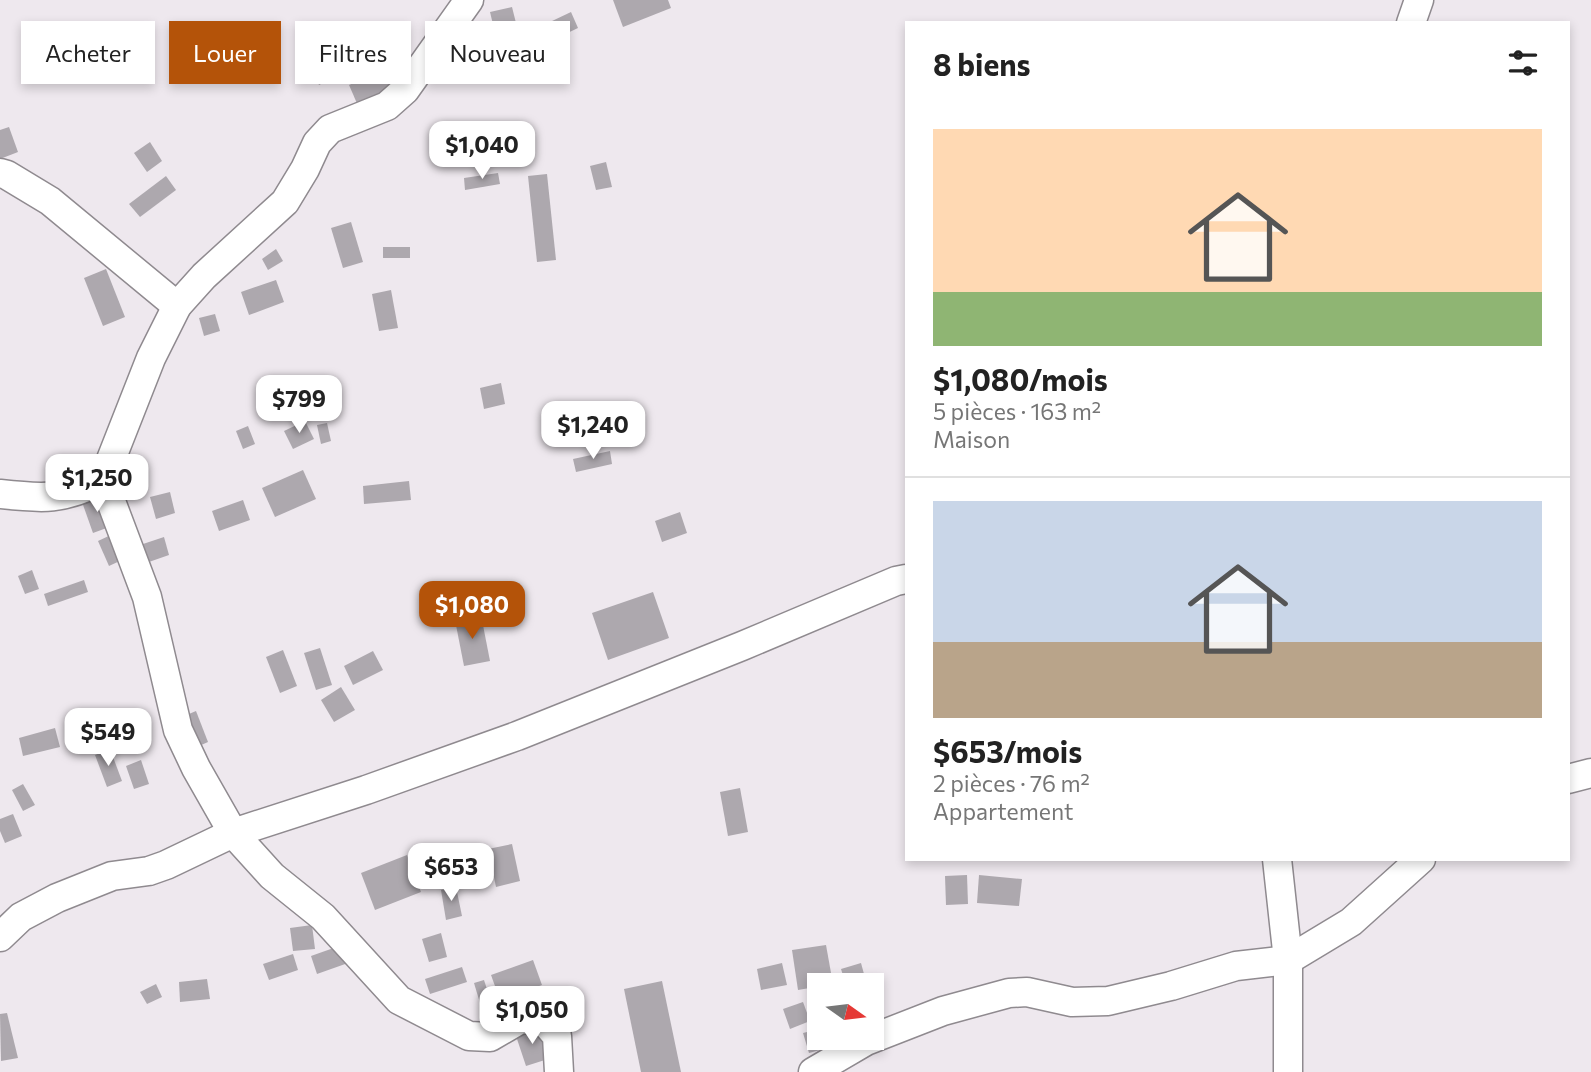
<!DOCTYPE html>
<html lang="fr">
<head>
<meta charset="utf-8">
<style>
	:root { --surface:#fff; --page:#f6f6f6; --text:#222; --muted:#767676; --line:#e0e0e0; --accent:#b45309 }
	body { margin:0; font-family:Commissioner,sans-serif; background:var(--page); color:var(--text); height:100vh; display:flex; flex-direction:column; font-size:26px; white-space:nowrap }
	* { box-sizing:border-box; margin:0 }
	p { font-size:23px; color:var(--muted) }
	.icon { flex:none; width:38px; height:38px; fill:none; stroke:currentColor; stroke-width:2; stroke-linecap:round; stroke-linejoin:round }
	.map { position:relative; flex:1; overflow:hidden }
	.panel { position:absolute; left:905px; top:21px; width:665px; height:840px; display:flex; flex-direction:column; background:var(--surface); border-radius:0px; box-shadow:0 4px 10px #0003 }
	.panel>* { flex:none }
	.hud { position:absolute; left:21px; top:21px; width:665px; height:63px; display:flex; gap:14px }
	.needle { width:46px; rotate:104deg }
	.controls { position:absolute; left:807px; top:973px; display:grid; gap:14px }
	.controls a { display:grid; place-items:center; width:77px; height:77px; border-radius:0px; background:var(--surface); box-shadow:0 4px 10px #0003; font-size:35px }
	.price { position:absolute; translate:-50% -60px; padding:0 16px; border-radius:14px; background:#fff; color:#222; font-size:23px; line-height:46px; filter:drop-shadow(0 2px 4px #0008) }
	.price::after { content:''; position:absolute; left:50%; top:42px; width:21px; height:16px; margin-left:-10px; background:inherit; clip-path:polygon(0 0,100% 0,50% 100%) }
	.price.on { background:var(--accent); color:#fff }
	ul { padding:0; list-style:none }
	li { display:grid; align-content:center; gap:14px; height:371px; padding:0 28px }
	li+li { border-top:2px solid var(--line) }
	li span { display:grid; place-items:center; height:217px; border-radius:0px; color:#555 }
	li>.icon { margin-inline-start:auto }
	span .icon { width:126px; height:126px; fill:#fffc; stroke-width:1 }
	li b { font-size:30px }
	h2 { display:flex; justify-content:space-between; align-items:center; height:84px; padding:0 28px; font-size:30px }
	.pill { padding:0 24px; border-radius:0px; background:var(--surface); box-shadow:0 4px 10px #0003; font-size:24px; line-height:63px }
	.pill.on { background:var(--accent); color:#fff }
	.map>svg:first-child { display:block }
</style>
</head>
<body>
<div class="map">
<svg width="1591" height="1072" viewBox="0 0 1591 1072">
	<rect width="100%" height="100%" fill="#eee8ee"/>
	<g fill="#ada8ae">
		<polygon points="613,0 668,0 671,8 623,27"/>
		<polygon points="512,7 519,35 497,41 490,12"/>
		<polygon points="571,12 578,28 538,47 531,31"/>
		<polygon points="320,56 331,79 319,85 308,61"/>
		<polygon points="392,66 401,89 359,108 349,85"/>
		<polygon points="9,127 18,152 0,159 0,130"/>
		<polygon points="150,142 162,161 147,172 134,153"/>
		<polygon points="606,162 612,187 596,190 590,166"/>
		<polygon points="498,173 500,184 465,190 464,178"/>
		<polygon points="547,174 556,260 537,262 528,176"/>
		<polygon points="166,176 176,190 140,217 129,204"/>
		<polygon points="351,222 363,262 343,268 331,228"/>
		<rect x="383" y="247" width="27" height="11"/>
		<polygon points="276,249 283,261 268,270 262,259"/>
		<polygon points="106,269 125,317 103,326 84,278"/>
		<polygon points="276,280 284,302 249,315 241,292"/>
		<polygon points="391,290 398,328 379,331 372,294"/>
		<polygon points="215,314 220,331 204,336 199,318"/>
		<polygon points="501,383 505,404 484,409 480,388"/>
		<polygon points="305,421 314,439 293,449 284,431"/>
		<polygon points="327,423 331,441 321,444 317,425"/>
		<polygon points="248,426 255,444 243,449 236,431"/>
		<polygon points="610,451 612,464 576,472 573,459"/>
		<polygon points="132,469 141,488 124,495 116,477"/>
		<polygon points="303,470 316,499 275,517 262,488"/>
		<polygon points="409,481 411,500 364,504 363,486"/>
		<polygon points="170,492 175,513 156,519 150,497"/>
		<polygon points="100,495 112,526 93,533 82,502"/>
		<polygon points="243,500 250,520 219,531 212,511"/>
		<polygon points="680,512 687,533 662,542 655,521"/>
		<polygon points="113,534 124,559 109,566 98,541"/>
		<polygon points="164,537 169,555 146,563 140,545"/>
		<polygon points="32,570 39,589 25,594 18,576"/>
		<polygon points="84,580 88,592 48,606 44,594"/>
		<polygon points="653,592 669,638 608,660 592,613"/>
		<polygon points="481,615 490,661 464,666 455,620"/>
		<polygon points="320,648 332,685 316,690 304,653"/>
		<polygon points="283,650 297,686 280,693 266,657"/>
		<polygon points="373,651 383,670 353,685 344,666"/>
		<polygon points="341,687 355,710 334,722 321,700"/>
		<polygon points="196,711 208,742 190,750 177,719"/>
		<polygon points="55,728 60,747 23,756 19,738"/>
		<polygon points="110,749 122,781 107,787 95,755"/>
		<polygon points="141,760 149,784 134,789 126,766"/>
		<polygon points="23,784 35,805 23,811 12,790"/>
		<polygon points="740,788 748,832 728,836 720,792"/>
		<polygon points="13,814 22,836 5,843 0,831 0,819"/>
		<polygon points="512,844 520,881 496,887 488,849"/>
		<polygon points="407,855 421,892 375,910 361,873"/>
		<polygon points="967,875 968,904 946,905 945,876"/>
		<polygon points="979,875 1022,879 1019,906 977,903"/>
		<polygon points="456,887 462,916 446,920 441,890"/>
		<polygon points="312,925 315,949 293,951 290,928"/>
		<polygon points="441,933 447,957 429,962 422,939"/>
		<polygon points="342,945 348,963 317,974 311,956"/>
		<polygon points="826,945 833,984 798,990 792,950"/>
		<polygon points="293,954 298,970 269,980 263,964"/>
		<polygon points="533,960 542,985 500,1000 491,975"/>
		<polygon points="782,963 787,985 761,990 757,969"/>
		<polygon points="861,963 867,985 846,985 841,969"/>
		<polygon points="462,967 467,982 430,994 425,979"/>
		<polygon points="207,979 210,999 180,1002 179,982"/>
		<polygon points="484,980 497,1020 486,1023 474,983"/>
		<polygon points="662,981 681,1072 641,1072 624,989"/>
		<polygon points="156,984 162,997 147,1004 140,992"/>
		<polygon points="803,1002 810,1021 790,1029 783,1009"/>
		<polygon points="7,1013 18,1058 1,1061 0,1014"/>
		<polygon points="537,1026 548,1059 526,1066 515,1033"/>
		<polygon points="819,1029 819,1038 845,1038 846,1043 809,1053 803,1033"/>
	</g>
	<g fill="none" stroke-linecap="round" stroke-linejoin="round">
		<defs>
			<g id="minor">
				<polyline points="1411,23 1419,0"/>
				<polyline points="0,173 7,175 50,201 177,306"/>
				<polyline points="103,480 147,597 178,730 196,768 233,833 272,876 323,917 399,1000 469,1036 490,1037 521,1019 544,1021 557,1036 559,1072"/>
				<path d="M0 494C44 499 62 500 103 480L151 358 177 306 204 276 285 202 305 169 317 143 330 129 387 106 405 90 469 0"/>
				<polyline points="1568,779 1591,773"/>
				<polyline points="1277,859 1288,960 1288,1072"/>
				<polyline points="0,937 21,917 57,898 112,876 149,871 166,865 233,833 366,790 517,736 742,646 896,581 906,579"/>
				<polyline points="813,1072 866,1041 943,1011 1009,993 1027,992 1072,1002 1108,1001 1171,986 1236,966 1288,960 1351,922 1421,859"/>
			</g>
		</defs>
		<use href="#minor" stroke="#8f8a8f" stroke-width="31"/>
		<use href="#minor" stroke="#fff" stroke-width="28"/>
	</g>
</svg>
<div class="controls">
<a><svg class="needle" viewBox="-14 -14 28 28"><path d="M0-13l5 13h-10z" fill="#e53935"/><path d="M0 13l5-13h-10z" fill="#767676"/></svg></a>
</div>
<b class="price" style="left:482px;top:181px">$1,040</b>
<b class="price" style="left:299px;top:435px">$799</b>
<b class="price" style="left:593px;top:461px">$1,240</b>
<b class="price" style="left:97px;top:514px">$1,250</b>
<b class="price on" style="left:472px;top:641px">$1,080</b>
<b class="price" style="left:108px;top:768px">$549</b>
<b class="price" style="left:451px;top:903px">$653</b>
<b class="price" style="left:532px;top:1046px">$1,050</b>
<div class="hud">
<a class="pill">Acheter</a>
<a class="pill on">Louer</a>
<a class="pill">Filtres</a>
<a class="pill">Nouveau</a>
</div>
<section class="panel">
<h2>8 biens<svg class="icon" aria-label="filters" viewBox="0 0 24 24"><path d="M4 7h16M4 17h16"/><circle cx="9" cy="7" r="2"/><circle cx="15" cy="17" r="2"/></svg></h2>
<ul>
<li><span style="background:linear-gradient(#ffd9b3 75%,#8fb573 0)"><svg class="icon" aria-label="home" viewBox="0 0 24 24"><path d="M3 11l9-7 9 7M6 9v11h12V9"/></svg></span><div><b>$1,080/mois</b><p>5 pièces · 163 m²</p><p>Maison</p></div></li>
<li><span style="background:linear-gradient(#c9d6e8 65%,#b9a48a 0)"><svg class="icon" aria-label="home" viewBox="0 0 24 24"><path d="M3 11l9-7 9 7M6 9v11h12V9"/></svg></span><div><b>$653/mois</b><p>2 pièces · 76 m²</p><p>Appartement</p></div></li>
</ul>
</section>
</div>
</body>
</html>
